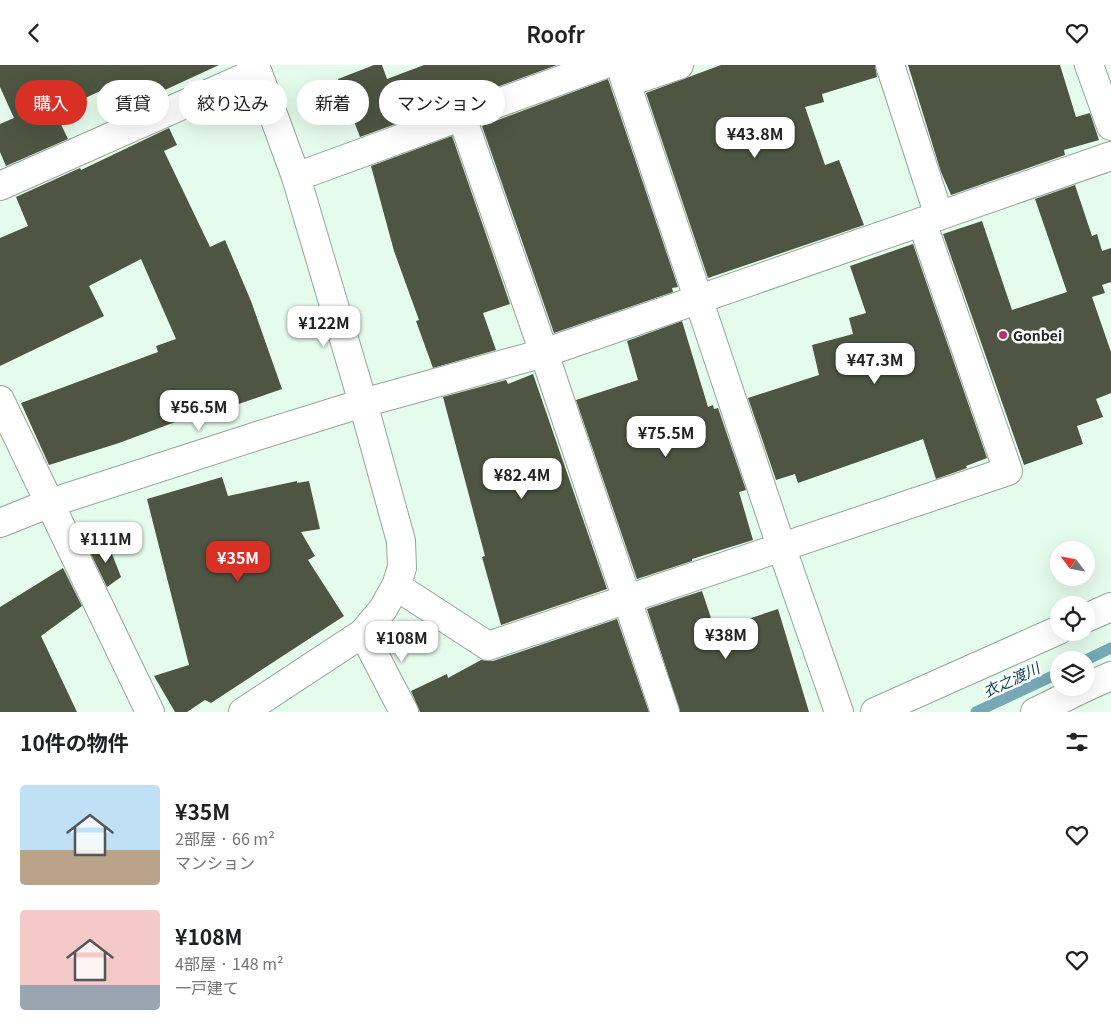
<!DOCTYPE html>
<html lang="ja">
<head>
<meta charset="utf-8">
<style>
	:root { --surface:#fff; --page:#f2f2f2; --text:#202124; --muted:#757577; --accent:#d93025 }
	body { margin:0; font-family:Georgia,"Noto Sans JP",serif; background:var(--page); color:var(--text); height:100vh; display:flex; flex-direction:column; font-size:19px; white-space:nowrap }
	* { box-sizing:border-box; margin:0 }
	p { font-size:16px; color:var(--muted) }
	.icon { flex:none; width:28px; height:28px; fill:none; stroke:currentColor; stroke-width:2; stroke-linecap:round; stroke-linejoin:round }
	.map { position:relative; height:647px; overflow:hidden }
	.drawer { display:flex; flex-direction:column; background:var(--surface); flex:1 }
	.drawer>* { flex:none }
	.guide { position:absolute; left:15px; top:15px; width:500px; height:45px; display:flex; gap:10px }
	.needle { width:32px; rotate:302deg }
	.controls { position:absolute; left:1050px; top:476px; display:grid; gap:10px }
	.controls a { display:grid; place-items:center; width:45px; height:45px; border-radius:50%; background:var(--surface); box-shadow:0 5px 20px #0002; font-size:25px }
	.price { position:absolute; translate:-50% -42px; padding:0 11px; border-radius:10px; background:#fff; color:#222; font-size:16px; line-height:32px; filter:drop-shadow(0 1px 2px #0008) }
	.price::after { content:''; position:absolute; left:50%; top:30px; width:15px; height:11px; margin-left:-8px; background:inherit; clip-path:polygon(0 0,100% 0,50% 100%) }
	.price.on { background:var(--accent); color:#fff }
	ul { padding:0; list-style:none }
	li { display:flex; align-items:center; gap:15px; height:125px; padding:0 20px }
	li span { display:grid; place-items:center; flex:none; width:140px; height:100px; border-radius:5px; color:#555 }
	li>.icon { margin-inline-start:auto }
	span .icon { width:60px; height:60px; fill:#fffc; stroke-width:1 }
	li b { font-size:21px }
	h2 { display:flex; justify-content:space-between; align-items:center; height:60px; padding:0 20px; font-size:21px }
	.pill { padding:0 18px; border-radius:22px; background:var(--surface); box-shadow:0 5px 20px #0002; font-size:18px; line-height:45px }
	.pill.on { background:var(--accent); color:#fff }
	header { display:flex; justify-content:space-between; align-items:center; height:65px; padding:0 20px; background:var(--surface); font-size:22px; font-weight:600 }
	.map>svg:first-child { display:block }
</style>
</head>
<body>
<header><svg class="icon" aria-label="back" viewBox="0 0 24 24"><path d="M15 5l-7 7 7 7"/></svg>Roofr<svg class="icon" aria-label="heart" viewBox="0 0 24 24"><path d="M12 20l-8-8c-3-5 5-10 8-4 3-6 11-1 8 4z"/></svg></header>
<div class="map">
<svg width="1111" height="647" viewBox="0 0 1111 647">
	<rect width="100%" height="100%" fill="#e5fbec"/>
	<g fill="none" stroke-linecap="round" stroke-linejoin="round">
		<g stroke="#76a8b5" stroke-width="11">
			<polyline points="1086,595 1111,583"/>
			<polyline points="976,647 1059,608"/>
		</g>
	</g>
	<g fill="#4e5543">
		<polygon points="0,0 219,0 154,30 156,35 122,50 109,22 55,47 68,74 6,101 0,87 0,59 14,53 0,22"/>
		<polygon points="374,0 382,0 387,14 424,0 557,0 360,72 338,14"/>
		<polygon points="721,0 875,0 877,12 822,29 824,37 805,42 825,100 839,95 864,160 708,213 646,28"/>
		<polygon points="908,0 1060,0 1076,52 1090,48 1099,75 1064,85 1065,90 951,130 941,107"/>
		<polygon points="608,14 678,222 672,223 673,227 554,268 482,61"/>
		<polygon points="169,63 177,80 164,86 210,182 225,175 251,236 282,324 227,343 226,338 119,378 49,400 21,338 158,287 156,281 176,274 141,194 89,221 104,251 0,301 0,173 28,161 16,132 80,103 81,105"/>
		<polygon points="452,71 510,239 483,248 496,285 433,303 416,256 419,255 394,186 371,101"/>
		<polygon points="1075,120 1092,171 1097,169 1102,186 1111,183 1111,217 1102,220 1105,228 1092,232 1111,287 1111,328 1096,334 1103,352 1077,361 1083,379 1024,400 943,169 982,156 1012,245 1067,227 1035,134"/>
		<polygon points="913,179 987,393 966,401 967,403 936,414 923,374 798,418 795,409 776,415 748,333 819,310 812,280 853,269 849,253 866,248 850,201"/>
		<polygon points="682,256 708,342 713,340 714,344 718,343 746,425 739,427 753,475 692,494 692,496 637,514 576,335 638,315 627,276"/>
		<polygon points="533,309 607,524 501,560 482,492 485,491 443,332 506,315 508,319"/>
		<polygon points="222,412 228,431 297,416 297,418 309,416 320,464 301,467 315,491 308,495 344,551 211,638 205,635 187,647 175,647 154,611 189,600 147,434"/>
		<polygon points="107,476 121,512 107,522 90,487"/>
		<polygon points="63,503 82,541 41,571 77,647 0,647 0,542"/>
		<polygon points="702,526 715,565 778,544 809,647 680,647 647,544"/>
		<polygon points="617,554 649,647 420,647 411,626 447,609 448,613 481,595 493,596"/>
	</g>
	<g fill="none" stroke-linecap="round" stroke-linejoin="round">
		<defs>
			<g id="minor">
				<polyline points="620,0 781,481 839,647"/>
				<polyline points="890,0 939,151"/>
				<polyline points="1089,0 1111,61"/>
				<polyline points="626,18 679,0"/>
				<polyline points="462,52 544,288 665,647"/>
				<polyline points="296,112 602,0"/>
				<polyline points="0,121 257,7"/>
				<polyline points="0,335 150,647"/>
				<polyline points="0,458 50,438 257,371 363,338 544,288 1111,91"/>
				<polyline points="396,521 488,581 1008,406 922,157"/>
				<polyline points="1086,553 1111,542"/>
				<polyline points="363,568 404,647"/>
				<polyline points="1086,622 1111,611"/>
				<polyline points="243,647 363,568 383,544 396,521 402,503 401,476 363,338 296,112 255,0"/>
				<polyline points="875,647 1059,565"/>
				<polyline points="1035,647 1086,622"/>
			</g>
		</defs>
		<use href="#minor" stroke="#92a799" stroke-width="30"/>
		<use href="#minor" stroke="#fff" stroke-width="28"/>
	</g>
	<circle fill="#b73071" stroke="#fff" stroke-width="2" cx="1003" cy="270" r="5"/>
	<g text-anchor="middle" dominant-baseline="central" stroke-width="5" stroke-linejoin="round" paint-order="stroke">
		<g font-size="14" font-weight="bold" fill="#212923" stroke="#fff" text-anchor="start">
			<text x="1013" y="270">Gonbei</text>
		</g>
		<g font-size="15" font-style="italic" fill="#094554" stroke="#fff">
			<text transform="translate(1011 614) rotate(-25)">衣之渡川</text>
		</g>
	</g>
</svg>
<div class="controls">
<a><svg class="needle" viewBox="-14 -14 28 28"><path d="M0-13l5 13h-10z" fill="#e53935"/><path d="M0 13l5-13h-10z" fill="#757577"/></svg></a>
<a><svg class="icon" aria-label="locate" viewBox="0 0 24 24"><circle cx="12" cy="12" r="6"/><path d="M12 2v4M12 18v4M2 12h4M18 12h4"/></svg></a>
<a><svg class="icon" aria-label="layers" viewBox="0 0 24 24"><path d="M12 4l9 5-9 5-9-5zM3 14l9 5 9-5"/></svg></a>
</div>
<b class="price" style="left:755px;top:94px">¥43.8M</b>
<b class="price" style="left:324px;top:283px">¥122M</b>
<b class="price" style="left:875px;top:320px">¥47.3M</b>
<b class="price" style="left:199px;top:367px">¥56.5M</b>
<b class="price" style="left:666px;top:393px">¥75.5M</b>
<b class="price" style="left:522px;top:435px">¥82.4M</b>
<b class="price" style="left:106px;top:499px">¥111M</b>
<b class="price on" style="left:238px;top:518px">¥35M</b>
<b class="price" style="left:726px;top:595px">¥38M</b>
<b class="price" style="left:402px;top:598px">¥108M</b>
<div class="guide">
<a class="pill on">購入</a>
<a class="pill">賃貸</a>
<a class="pill">絞り込み</a>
<a class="pill">新着</a>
<a class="pill">マンション</a>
</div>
</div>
<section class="drawer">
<h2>10件の物件<svg class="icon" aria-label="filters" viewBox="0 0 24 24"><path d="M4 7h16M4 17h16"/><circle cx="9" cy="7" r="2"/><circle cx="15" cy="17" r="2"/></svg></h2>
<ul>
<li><span style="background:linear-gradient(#bfe0f5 65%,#b9a48a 0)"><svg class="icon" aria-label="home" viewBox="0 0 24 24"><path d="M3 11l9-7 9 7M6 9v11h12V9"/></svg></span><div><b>¥35M</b><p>2部屋 · 66 m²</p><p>マンション</p></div><svg class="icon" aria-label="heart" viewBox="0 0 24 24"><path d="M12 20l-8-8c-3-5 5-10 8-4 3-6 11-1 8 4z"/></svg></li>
<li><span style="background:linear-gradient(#f6c9c9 75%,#9aa5b1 0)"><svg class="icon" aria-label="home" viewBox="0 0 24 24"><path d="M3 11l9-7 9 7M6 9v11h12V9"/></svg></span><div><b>¥108M</b><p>4部屋 · 148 m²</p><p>一戸建て</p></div><svg class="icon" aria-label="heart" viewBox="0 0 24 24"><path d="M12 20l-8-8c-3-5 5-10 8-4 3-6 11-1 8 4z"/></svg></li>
</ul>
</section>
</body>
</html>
